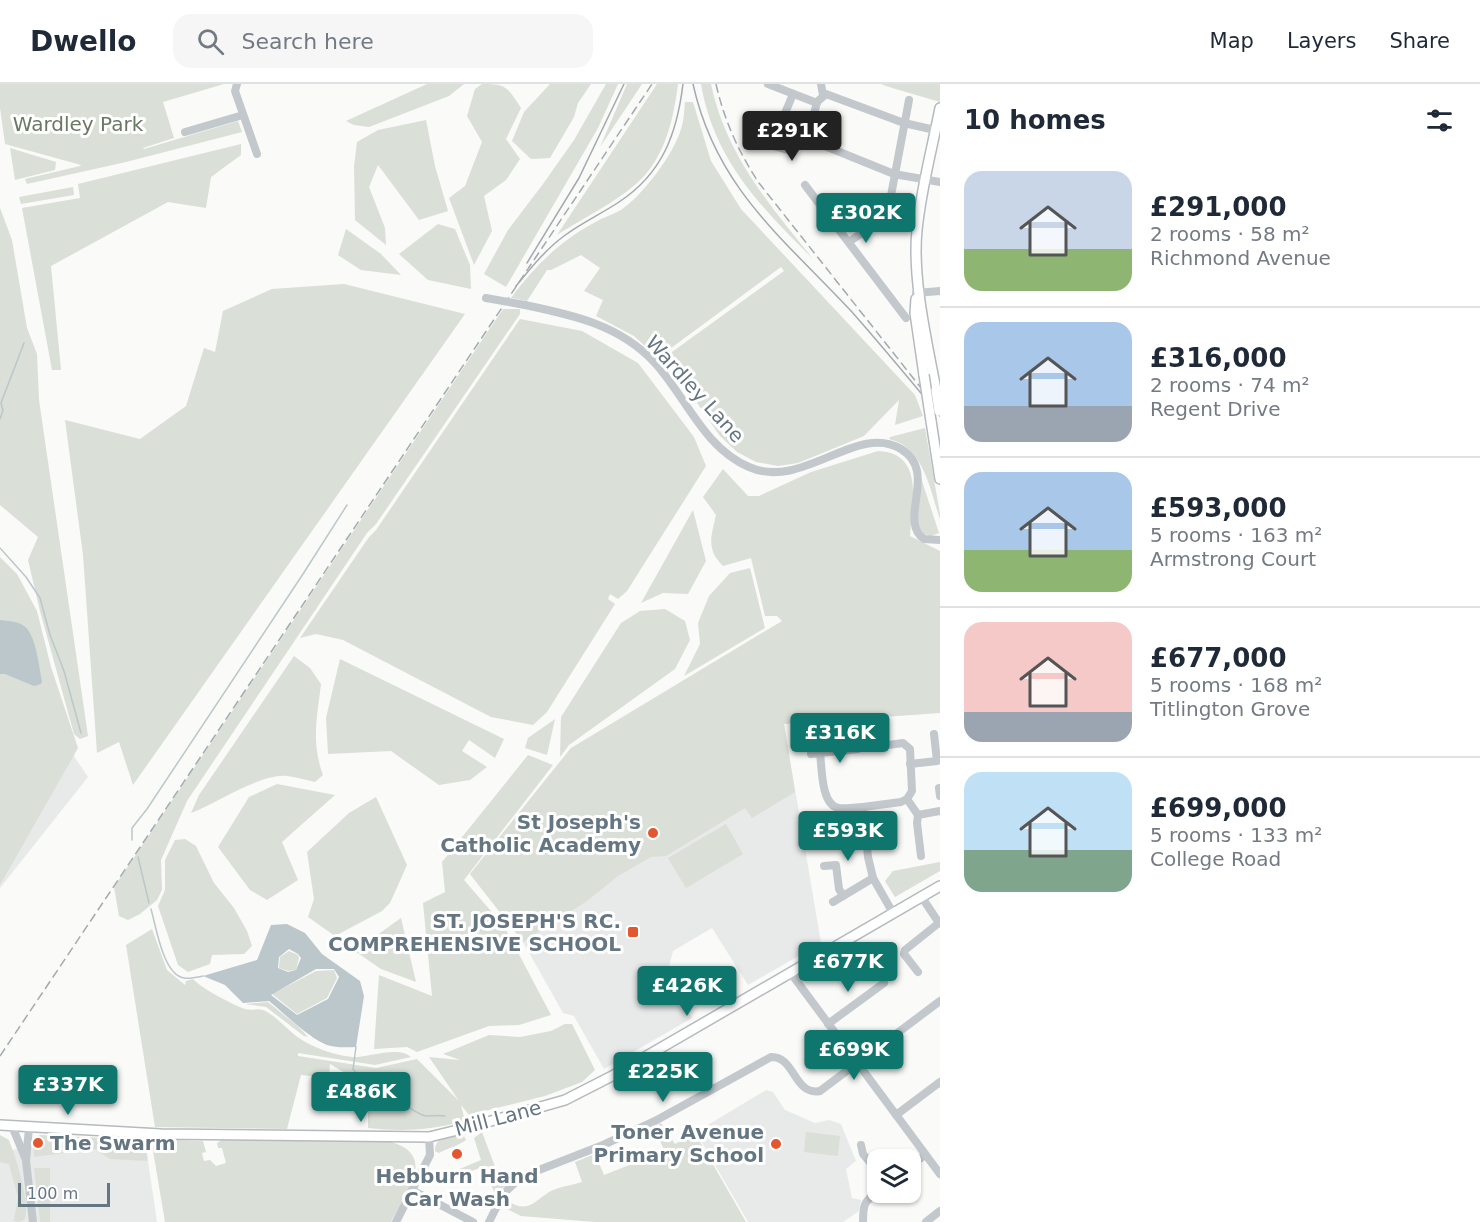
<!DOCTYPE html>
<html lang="en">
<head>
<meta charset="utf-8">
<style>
	:root { --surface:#fff; --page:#f6f6f7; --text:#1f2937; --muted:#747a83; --line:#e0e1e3; --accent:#0f766e }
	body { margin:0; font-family:"DejaVu Sans",sans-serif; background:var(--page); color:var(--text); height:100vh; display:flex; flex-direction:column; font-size:22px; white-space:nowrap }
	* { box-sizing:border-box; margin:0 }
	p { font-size:20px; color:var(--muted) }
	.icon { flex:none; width:33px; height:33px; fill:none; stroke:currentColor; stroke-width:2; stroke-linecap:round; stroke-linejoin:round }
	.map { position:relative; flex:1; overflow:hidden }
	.drawer { display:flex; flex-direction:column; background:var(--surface); width:540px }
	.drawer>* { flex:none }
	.controls { position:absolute; left:867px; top:1065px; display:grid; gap:12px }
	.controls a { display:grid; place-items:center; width:54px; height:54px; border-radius:12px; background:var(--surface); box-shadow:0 2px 4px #0004; font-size:30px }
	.scale { position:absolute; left:18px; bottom:15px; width:92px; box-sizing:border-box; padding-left:6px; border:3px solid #657683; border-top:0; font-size:16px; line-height:21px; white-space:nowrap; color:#657683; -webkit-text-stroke:4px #fff; paint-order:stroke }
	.price { position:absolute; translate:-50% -51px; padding:0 14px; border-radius:6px; background:var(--accent); color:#fff; font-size:20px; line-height:39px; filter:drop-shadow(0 2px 3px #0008) }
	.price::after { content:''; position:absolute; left:50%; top:36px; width:18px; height:14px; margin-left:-9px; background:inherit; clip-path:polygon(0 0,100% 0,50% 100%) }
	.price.current { background:#222; color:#fff }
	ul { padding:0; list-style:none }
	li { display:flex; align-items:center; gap:18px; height:150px; padding:0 24px }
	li+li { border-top:2px solid var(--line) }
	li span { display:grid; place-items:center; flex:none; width:168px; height:120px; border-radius:18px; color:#555 }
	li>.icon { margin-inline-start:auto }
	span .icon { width:72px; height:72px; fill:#fffc; stroke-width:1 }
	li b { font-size:26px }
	h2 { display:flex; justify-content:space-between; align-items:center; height:72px; padding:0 24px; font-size:26px }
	header { display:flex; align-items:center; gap:36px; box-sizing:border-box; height:84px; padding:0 30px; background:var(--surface); border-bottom:2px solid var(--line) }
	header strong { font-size:28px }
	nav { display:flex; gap:33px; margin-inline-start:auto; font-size:21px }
	.search { width:420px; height:54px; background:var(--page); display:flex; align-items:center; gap:15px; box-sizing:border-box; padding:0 21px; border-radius:18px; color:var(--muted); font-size:22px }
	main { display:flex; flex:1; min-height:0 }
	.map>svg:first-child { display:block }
</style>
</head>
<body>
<header>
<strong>Dwello</strong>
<div class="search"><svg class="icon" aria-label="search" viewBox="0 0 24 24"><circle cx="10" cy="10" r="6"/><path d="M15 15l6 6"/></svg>Search here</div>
<nav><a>Map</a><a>Layers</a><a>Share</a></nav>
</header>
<main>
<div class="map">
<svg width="940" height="1138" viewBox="0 0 940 1138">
	<rect width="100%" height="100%" fill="#fafaf8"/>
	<g fill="#e8e9e9">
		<polygon points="0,598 36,616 88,693 0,804"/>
		<polygon points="784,640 821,859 748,901 712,844 673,867 667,891 692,934 604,985 574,932 563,929 523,858 470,790 571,664"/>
		<polygon points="766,1006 773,1008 785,1026 815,1039 829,1036 841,1040 856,1077 846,1085 852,1114 861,1116 859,1127 843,1138 748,1138 696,1048"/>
		<polygon points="86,1058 114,1072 148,1077 157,1138 0,1138 0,1067"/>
	</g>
	<g fill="#dadfd7">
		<polygon points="0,0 224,0 163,18 174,54 143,64 144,65 238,37 242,48 126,78 27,100 25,95 80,82 81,81 5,60 0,24"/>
		<polygon points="427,0 464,0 449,12 369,43 354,41 346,37"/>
		<path d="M482 0C507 0 507 3 521 24L506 55 520 75 506 96 484 112 492 147 474 181 449 114 465 102 482 58 467 32 475 5Z"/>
		<polygon points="550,0 591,0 578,19 574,33 550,74 531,75 512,57 524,28"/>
		<polygon points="606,0 618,0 598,44 506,203 484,190 508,146 543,100 574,56"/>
		<polygon points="627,0 642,0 600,63"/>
		<path d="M657 0H678C674 31 667 66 645 91 625 114 583 134 557 151Z"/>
		<path d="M701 0H711C726 71 769 120 813 175 760 122 714 76 701 0Z"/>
		<polygon points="881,0 940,0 940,18 889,3"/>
		<path d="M685 18H693L711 77 741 125 915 311 923 332 895 341 899 316 864 352 798 379 778 382 756 378 737 368 720 352 665 273 784 187 781 183 663 270H654L634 252 596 232 603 216 584 207 600 184 581 171 551 186H547L527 217 511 214C532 185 560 157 592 140 601 134 612 131 621 126 642 112 674 70 681 45 684 37 684 27 685 18Z"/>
		<polygon points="426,36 435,82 448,127 419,136 378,81 369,103 385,144 386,161 355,136 354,82 357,58 378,46"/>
		<polygon points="241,60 241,71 211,93 206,124 168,118 51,182 61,286 52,286 22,124 80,114 78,100"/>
		<polygon points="10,64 56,78 55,86 15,96"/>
		<polygon points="73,103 74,111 21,120 19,113"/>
		<polygon points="0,124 12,156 27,244 37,270 39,316 88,652 80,655 74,650 40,527 28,476 38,453 0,421"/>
		<polygon points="438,140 455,145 470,181 471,205 428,196 399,170"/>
		<polygon points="346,145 381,170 401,191 361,186 338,171"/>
		<polygon points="344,200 465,230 133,701 119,658 97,669 83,471 65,336 140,355 186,322 204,264 215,268 223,227 272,205"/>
		<polygon points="503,225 520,225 520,230 376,440 367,449 187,717 161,776 162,806 157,816 140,830 128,836 119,832 114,803"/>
		<polygon points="520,235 582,247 638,279 694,353 706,382 627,507 618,515 610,510 608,515 615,520 547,628 533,641 491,633 343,556 316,550 300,554 369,453 376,446"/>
		<path d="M925 344 940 430V435C930 406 924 363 889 355L890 353Z"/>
		<path d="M878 367C925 369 912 419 910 452L940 467V629L784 640 795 708 752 734 745 724 666 772 651 773 618 792 587 817 523 858 470 790 571 664 782 537 777 532H765L751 474 723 482C706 465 711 453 716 431L703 413 723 385 748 412H759L811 388Z"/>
		<polygon points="921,394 939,449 931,452 924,450 917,440"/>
		<polygon points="693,426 706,477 688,510 663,509 641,519"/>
		<polygon points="0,473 17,490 37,527 51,583 78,664 0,801"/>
		<polygon points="750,484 765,544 684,592 700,560 698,539 709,512 730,489"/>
		<polygon points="665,525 685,537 690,556 675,585 569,661 560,673 561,633 621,539 640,527"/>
		<path d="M294 572 310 584 321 600C317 634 311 658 323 691L315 698C306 696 296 693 287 692 261 689 217 719 191 729L199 711Z"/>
		<polygon points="340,575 504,655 495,674 469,656 462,667 487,683 470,696 439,701 391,667 328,670 326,634"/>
		<polygon points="555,635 547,671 525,664 528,654"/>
		<polygon points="528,671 553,681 464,796 504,842 551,931 519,941 489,942 417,968 407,963 374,965 379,891 432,912 423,819 445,808 442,778"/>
		<polygon points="277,700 335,711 282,758 298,796 267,816 250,806 218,763 249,713"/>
		<polygon points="376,713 407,781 390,819 382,827 335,852 308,833 314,815 307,768 349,729"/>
		<polygon points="726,740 743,770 686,804 668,774"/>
		<polygon points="185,755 196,762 214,799 234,824 247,847 252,862 244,870 212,871 210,880 188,888 178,881 158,822 165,806 165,776 175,756"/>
		<polygon points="940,778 940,787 895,813 885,797 893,787"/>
		<polygon points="401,834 416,898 381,885 355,867"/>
		<path d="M152 845 167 886 185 901 186 897 193 895C201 904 233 921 245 925 251 927 258 924 263 926 275 931 286 944 296 952 311 963 334 971 352 973 368 974 398 961 411 973L375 981 298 969V972L376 984 417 975 459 1017 429 973 460 976 443 970 489 951 520 953 551 947 565 940H572L595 986 582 998 545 1012 469 1031 461 1021 465 1037C431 1046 403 1048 368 1044V1024L359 1023 358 1006 349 1004 350 992 330 980 329 994 301 991 287 1045 155 1043 126 861Z"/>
		<polygon points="289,867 298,871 299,874 296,886 288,887 279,884 280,873"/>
		<polygon points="334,886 337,894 327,914 297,930 272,910 316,887"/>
		<polygon points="268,918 300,944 308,953 304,952 266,923 245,920"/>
		<path d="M661 1039 675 1060 695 1049 746 1138H595L521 1132 503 1123 507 1116C526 1130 533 1119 549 1108 558 1103 572 1101 582 1098L575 1078 595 1070 604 1091 665 1067 653 1044Z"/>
		<polygon points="482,1048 500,1096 513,1091 496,1113 484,1082 472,1087 474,1101 466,1099 467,1093 450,1093 450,1089 481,1076 474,1054"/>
		<polygon points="806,1048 840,1052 838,1072 804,1068"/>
		<path d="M463 1050 466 1056C458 1062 448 1064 439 1069L435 1067C435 1051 451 1052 463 1050Z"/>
		<path d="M0 1051 9 1056C15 1072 32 1122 24 1136L19 1138 11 1136H14L18 1113 9 1080 0 1078Z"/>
		<polygon points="40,1051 145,1056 148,1077 110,1075 95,1065 34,1073 34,1055"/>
		<path d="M151 1055 203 1057 206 1068 202 1069 204 1077 210 1076 216 1082 226 1079 222 1064H218L217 1059 222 1056 387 1057C439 1069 407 1108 391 1138H165Z"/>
		<polygon points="34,1084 50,1084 50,1138 40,1138"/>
	</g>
	<g fill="#bbc7cb" fill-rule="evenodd">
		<path d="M0 536C8 537 17 537 24 542 36 550 39 583 42 597L41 600 34 602 5 590H0Z"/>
		<path d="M287 840 305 849 322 870 360 897 364 912 356 963C348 963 339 964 331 962 314 959 284 929 269 917L243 919 225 901 203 892 257 876 271 841ZM289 865 298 870 301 874 296 886 288 888 278 884 279 873ZM316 885H334L339 893 328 915 297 931 271 911Z"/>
	</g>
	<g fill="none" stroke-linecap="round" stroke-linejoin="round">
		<g stroke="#bbc7cb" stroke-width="1.5">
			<polyline points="0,335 3,326 1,319 24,259"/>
			<polyline points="0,464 26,493 40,514 50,551 64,587 81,649"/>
			<polyline points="132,756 132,744 147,725 303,490 347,421"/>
			<polyline points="138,773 149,819"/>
			<path d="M151 825C156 842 163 891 184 894 190 895 198 893 203 892"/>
			<path d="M356 963 353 985C371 1011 375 1006 401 1019 410 1023 417 1030 426 1032 432 1032 438 1031 445 1032"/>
		</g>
		<defs>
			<g id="major">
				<polyline points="916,215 915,229 924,291"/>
				<path d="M936 306C927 258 912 194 917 146 921 105 932 65 940 24"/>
				<polyline points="931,337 940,395"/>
				<polyline points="0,1041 161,1050 429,1053 470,1043 565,1016 614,991 940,802"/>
			</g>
		</defs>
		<use href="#major" stroke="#b5babe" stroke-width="12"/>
		<g stroke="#c3c8cc" stroke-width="8">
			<polyline points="237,0 235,7 257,70"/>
			<polyline points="768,0 817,19"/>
			<polyline points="821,0 823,11"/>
			<polyline points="793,10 783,34 810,43"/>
			<polyline points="935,46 904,39 826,10 817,18 809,50 815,58 894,90 940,98"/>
			<polyline points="185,48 243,31"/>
			<polyline points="769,61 788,66 810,53"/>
			<polyline points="805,101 906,234"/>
			<polyline points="890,127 889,122 909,16"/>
			<polyline points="849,158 895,125 919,132"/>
			<polyline points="916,209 940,207"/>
			<path d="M525 221C573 231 620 241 655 279 686 313 704 364 749 383 803 407 857 338 901 365 939 388 897 436 924 455L940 456"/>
			<polyline points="820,669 858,665"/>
			<path d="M811 670 820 669C822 684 821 722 839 724 846 725 855 723 863 723L868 773 873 794 893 829"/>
			<polyline points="910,680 937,677 934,650"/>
			<polyline points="939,704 940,712"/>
			<polyline points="907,715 918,731 917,739 921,772"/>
			<polyline points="863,723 901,718 907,715 912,707 910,665 903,659 866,664"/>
			<polyline points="918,731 940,727"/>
			<polyline points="824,782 836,781 839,805 843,812"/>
			<polyline points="921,812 939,839"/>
			<polyline points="833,818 873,794"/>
			<polyline points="790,888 940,1090"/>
			<polyline points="918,888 904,870 905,866 940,838"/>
			<polyline points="828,940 884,899"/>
			<polyline points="896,1031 940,998"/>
			<polyline points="12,1042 26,1076"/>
			<polyline points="29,1044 26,1077 33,1138"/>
			<polyline points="861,1061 863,1070 878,1088"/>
			<polyline points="910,1082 925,1071"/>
			<polyline points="412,1106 473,1138"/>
			<polyline points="396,1138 430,1071 429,1053"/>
			<path d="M489 1138 503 1110 521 1093 603 1061 655 1037 771 973C795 972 794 1012 820 1007L940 917"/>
			<path d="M863 1138C863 1120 864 1118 878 1107"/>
			<polyline points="926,1138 940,1127"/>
		</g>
		<use href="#major" stroke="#fff" stroke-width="9"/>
		<g stroke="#a2aab0" stroke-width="1.5">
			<path d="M693 0C716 104 783 154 852 228 882 262 911 297 940 332"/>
			<polyline points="527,179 579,94 624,0"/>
			<path d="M516 202C531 184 545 166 564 152 581 139 601 130 619 118 663 89 677 49 683 0"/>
		</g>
		<g stroke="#a2aab0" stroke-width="1.5" stroke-dasharray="9 4.5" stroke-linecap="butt">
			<path d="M716 0C724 36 739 69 759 99L940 328"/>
			<polyline points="0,972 652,0"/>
		</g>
		<defs>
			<g id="major-bridge">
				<polyline points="924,291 931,337"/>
				<polyline points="936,306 939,327"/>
			</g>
		</defs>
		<use href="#major-bridge" stroke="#b5babe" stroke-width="12" stroke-linecap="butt"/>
		<polyline stroke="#c3c8cc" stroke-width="8" points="486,214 525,221"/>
		<use href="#major-bridge" stroke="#fff" stroke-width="9"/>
	</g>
	<g fill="#e4572e" stroke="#fff" stroke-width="2">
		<circle cx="653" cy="749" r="6"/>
		<rect x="627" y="842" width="12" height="12" rx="3"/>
		<circle cx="38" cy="1059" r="6"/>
		<circle cx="776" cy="1060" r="6"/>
		<circle cx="457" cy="1070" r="6"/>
	</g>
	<g text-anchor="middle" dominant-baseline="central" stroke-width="6" stroke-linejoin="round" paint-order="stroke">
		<g font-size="20" fill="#687a64" stroke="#fff">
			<text x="78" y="40">Wardley Park</text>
		</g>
		<g font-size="20" fill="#657683" stroke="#fff">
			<text transform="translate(695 305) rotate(48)">Wardley Lane</text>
			<text transform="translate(498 1034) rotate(-15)">Mill Lane</text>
		</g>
		<g font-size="20" font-weight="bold" fill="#657683" stroke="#fff" text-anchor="end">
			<text x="641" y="738">St Joseph's<tspan x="641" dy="23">Catholic Academy</tspan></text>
			<text x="621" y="837">ST. JOSEPH'S RC.<tspan x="621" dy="23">COMPREHENSIVE SCHOOL</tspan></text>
			<text x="764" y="1048">Toner Avenue<tspan x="764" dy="23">Primary School</tspan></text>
			<text x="50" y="1059" text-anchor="start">The Swarm</text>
			<text x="457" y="1092" text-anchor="middle">Hebburn Hand<tspan x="457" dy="23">Car Wash</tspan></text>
		</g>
	</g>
</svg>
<div class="controls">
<a><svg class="icon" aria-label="layers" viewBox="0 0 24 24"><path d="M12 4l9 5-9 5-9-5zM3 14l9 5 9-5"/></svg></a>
</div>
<div class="scale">100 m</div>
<b class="price current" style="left:792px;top:78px">£291K</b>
<b class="price" style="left:866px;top:160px">£302K</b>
<b class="price" style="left:840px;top:680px">£316K</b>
<b class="price" style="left:848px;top:778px">£593K</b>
<b class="price" style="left:848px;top:909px">£677K</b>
<b class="price" style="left:687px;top:933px">£426K</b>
<b class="price" style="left:854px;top:997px">£699K</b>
<b class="price" style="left:663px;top:1019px">£225K</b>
<b class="price" style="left:68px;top:1032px">£337K</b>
<b class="price" style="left:361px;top:1039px">£486K</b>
</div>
<section class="drawer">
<h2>10 homes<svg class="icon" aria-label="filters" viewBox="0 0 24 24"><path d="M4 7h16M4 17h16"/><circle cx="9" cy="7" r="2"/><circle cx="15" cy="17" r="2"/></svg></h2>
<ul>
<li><span style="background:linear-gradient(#c9d6e8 65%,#8fb573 0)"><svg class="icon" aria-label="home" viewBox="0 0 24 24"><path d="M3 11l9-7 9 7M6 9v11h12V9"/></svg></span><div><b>£291,000</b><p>2 rooms · 58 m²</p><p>Richmond Avenue</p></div></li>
<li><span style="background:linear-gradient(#a9c7e8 70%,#9aa5b1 0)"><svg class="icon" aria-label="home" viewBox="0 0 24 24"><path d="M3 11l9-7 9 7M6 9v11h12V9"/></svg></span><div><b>£316,000</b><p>2 rooms · 74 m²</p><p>Regent Drive</p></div></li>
<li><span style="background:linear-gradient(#a9c7e8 65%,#8fb573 0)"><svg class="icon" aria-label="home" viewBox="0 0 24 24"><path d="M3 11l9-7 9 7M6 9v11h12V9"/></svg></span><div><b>£593,000</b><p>5 rooms · 163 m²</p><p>Armstrong Court</p></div></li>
<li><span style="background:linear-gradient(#f6c9c9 75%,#9aa5b1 0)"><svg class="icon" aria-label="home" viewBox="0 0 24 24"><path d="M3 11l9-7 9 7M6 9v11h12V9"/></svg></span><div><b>£677,000</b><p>5 rooms · 168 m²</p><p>Titlington Grove</p></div></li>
<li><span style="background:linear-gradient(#bfe0f5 65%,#7fa58c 0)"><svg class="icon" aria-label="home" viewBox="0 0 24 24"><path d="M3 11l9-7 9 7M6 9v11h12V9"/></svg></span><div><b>£699,000</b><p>5 rooms · 133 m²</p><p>College Road</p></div></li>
</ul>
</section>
</main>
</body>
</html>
